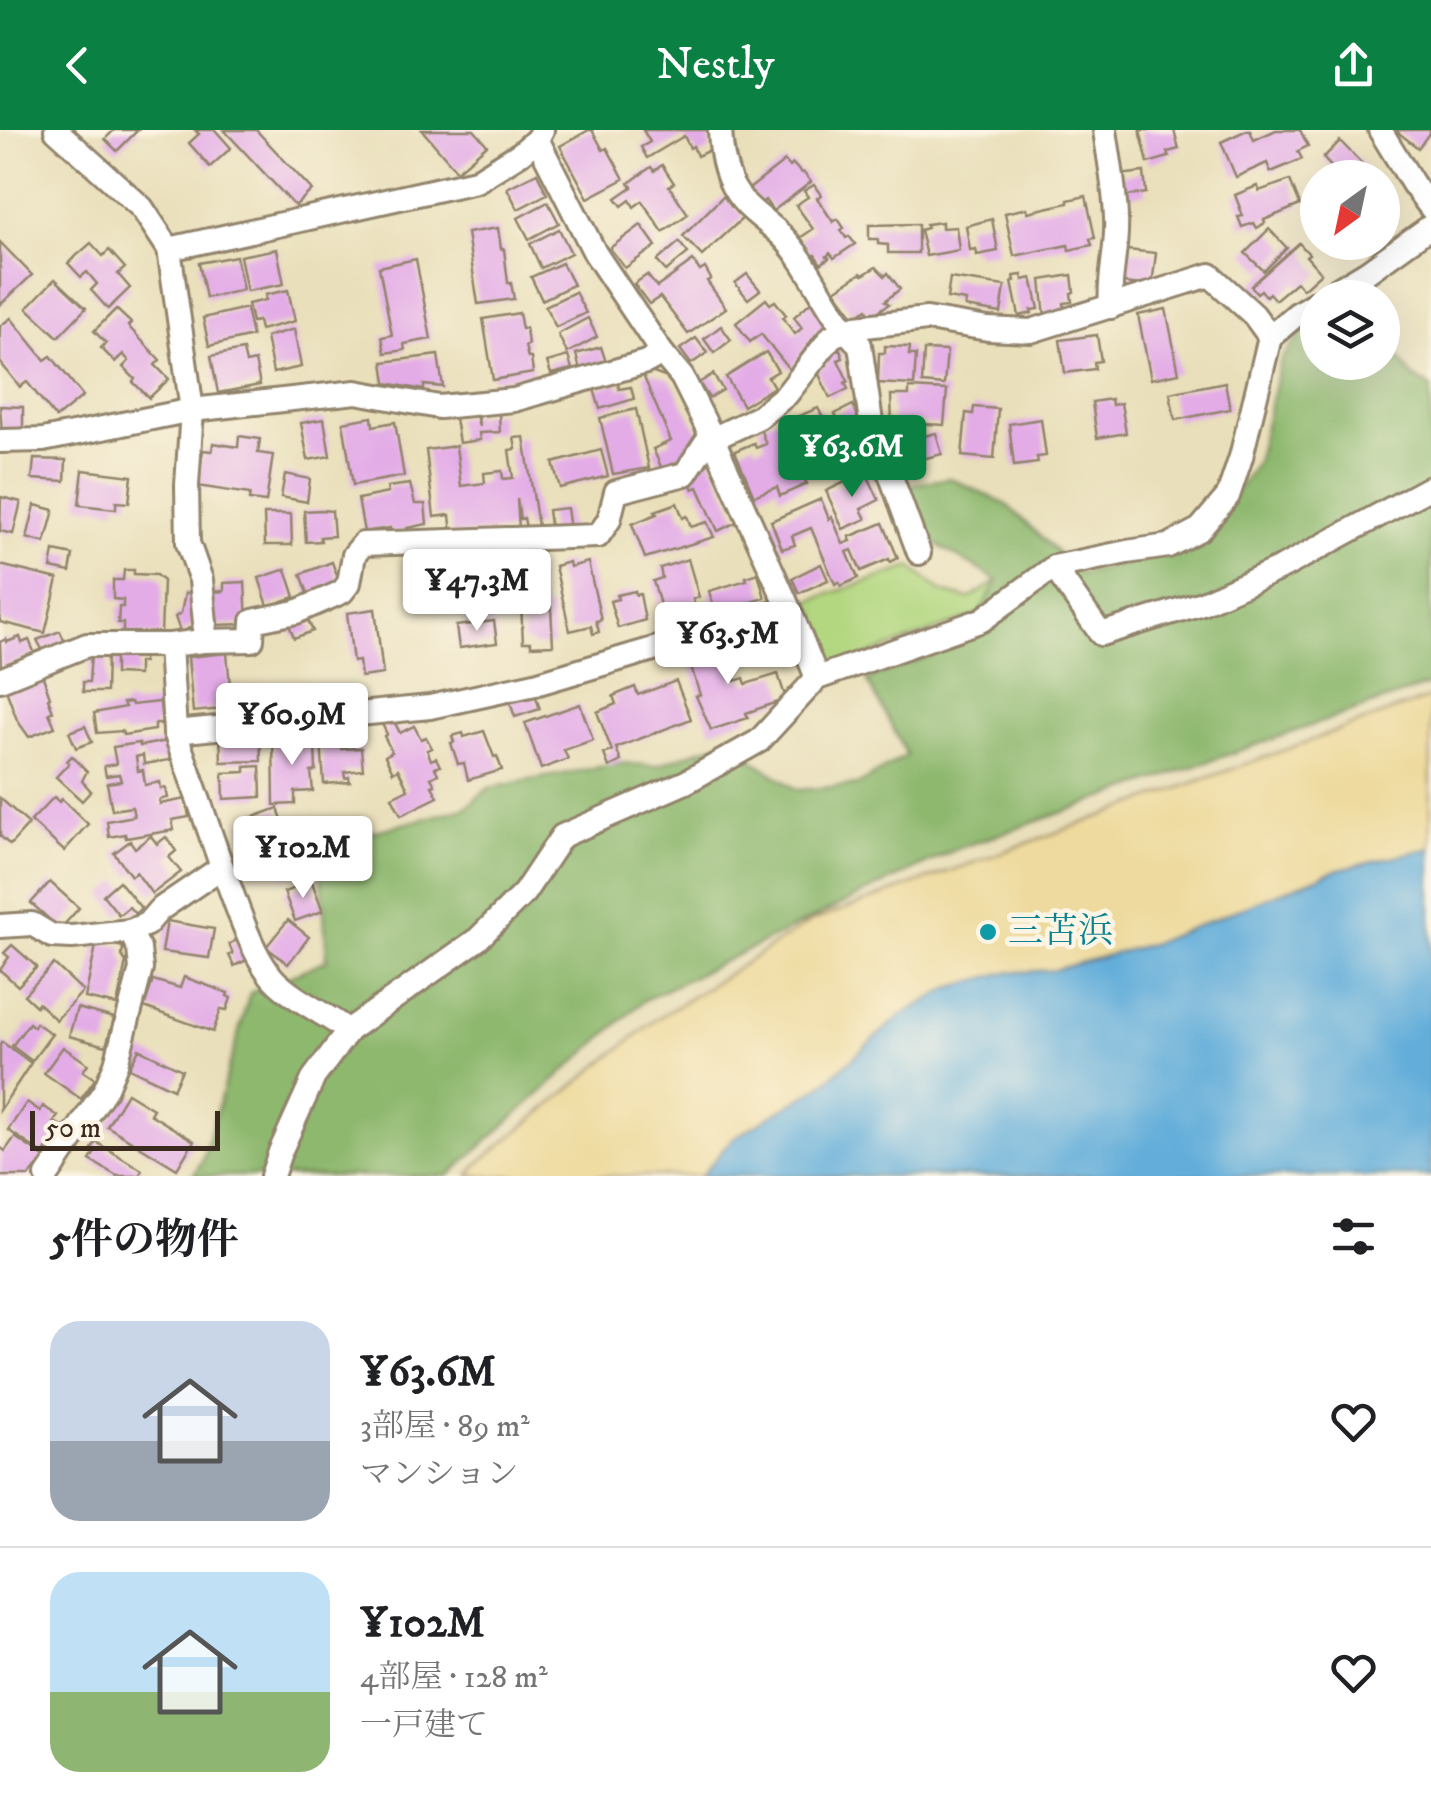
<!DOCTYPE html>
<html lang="ja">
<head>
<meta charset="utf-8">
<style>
	:root { --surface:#fff; --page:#f2f2f2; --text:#202124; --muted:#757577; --line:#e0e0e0; --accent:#0b8043 }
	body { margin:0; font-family:"IM FELL DW Pica","Noto Serif JP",serif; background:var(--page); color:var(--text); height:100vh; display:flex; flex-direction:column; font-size:38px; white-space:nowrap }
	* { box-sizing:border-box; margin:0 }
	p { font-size:32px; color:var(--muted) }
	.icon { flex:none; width:55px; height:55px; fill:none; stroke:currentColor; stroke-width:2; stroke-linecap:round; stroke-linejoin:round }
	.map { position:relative; height:1046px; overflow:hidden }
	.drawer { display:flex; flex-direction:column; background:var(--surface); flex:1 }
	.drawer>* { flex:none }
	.needle { width:65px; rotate:213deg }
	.buttons { position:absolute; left:1300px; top:30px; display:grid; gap:20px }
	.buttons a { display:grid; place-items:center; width:100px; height:100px; border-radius:50%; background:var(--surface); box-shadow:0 10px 40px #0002; font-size:50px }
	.scale { position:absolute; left:30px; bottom:25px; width:190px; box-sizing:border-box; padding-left:10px; border:5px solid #3b2a1e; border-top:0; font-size:28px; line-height:35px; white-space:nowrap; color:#3b2a1e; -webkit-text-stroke:8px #fcf5e5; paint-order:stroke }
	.price { position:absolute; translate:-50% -85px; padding:0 22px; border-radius:10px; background:#fff; color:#222; font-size:32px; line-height:65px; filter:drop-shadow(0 2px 5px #0008) }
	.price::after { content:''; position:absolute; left:50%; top:60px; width:30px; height:22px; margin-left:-15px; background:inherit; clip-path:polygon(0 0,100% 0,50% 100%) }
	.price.on { background:var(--accent); color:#fff }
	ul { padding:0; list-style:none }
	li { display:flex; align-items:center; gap:30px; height:250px; padding:0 50px }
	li+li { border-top:2px solid var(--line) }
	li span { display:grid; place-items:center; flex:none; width:280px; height:200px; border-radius:30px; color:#555 }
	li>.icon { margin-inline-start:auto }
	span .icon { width:120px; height:120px; fill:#fffc; stroke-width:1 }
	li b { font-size:42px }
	h2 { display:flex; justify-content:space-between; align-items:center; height:120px; padding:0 50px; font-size:42px }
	header { display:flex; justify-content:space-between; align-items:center; height:130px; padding:0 50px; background:var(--accent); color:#fff; font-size:45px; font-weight:600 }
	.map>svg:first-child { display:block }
</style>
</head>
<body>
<header><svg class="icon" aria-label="back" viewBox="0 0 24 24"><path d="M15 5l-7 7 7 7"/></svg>Nestly<svg class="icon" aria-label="share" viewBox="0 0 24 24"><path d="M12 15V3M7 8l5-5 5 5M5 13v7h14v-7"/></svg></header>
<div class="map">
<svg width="1431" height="1046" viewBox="0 0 1431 1046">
	<rect width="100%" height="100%" fill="#fcf5e5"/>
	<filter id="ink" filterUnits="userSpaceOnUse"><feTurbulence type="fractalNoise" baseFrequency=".01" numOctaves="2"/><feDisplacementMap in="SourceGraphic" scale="20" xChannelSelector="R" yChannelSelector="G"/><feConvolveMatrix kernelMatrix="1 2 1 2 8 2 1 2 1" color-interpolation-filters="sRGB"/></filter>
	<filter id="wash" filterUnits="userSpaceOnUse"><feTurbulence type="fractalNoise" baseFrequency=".0048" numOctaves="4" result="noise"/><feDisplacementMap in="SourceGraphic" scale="40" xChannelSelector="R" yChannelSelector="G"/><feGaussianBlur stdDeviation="2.25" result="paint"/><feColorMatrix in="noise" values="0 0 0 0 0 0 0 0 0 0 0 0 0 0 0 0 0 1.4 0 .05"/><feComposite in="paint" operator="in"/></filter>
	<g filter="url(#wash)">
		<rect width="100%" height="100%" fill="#e9dfba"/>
		<polygon fill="#b3d780" stroke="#77804f" stroke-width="2.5" points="911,437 942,462 969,469 998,451 991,480 820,543 793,476"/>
		<polygon fill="#8eb86e" stroke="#647146" stroke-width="2.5" points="1317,195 1318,232 1382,232 1383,207 1413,247 1431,258 1431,554 954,720 644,870 448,1046 193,1046 203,1029 250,863 327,830 320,720 364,704 465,678 489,658 621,633 655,636 725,611 797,660 857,655 907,625 867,550 961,514 998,451 901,393 912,354 950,348 1007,375 1080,444 1198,416 1256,333 1281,230 1303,201"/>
		<polygon fill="#eeda9e" stroke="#94825e" stroke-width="2.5" points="1431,567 1431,718 1339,739 1154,813 1054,840 1003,843 899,887 821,956 732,1009 701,1046 469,1046 480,1032 655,890 812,791"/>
		<polygon fill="#62adda" stroke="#4e6c7c" stroke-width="2.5" points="1431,718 1431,1046 701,1046 732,1009 821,956 899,887 949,858 1003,843 1054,840 1154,813 1339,739"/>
		<g id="blocks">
			<g fill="#e3ace7">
				<polygon points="114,0 138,0 117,21 105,9"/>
				<polygon points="195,0 215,0 231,18 210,37 189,13 199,4"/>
				<polygon points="224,0 256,0 312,60 295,76"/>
				<polygon points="422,0 474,0 487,15 457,41"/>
				<polygon points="589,0 592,0 603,20 607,18 624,49 588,68 560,16"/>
				<polygon points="643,0 709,0 710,20 697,26 693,16 690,18 684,6 647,28 641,17 650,12"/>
				<polygon points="1140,0 1174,0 1179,19 1167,22 1169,27 1148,33"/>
				<polygon points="1247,0 1250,0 1254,10 1276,0 1300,0 1308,16 1298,21 1302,29 1271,42 1267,33 1236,47 1221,12"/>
				<polygon points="1395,0 1431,0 1431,1 1418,18"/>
				<polygon points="1340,11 1367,39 1358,48 1350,48 1348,45 1342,48 1323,28"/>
				<polygon points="785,31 790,37 793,34 801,43 803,42 811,52 773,81 765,70 760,74 749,59"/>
				<polygon points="662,35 674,53 669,56 688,84 663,102 642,71 634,77 630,70 622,76 616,68 632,57 629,53 651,37 654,41"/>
				<polygon points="1144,42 1146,63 1122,67 1119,45"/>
				<polygon points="537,43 547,64 518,79 507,58"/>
				<polygon points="1290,50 1300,75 1264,90 1265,93 1257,98 1254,93 1242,97 1238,87 1243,86 1235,65 1257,56 1259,61"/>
				<polygon points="814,55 821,65 817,68 833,92 838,89 844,98 841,100 846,108 849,106 855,114 834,128 830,123 827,126 829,128 821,134 815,125 812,127 800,108 813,99 796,75 808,67 804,61"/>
				<polygon points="723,66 744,87 702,126 683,106"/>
				<polygon points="1086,66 1095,108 1090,109 1092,115 1069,120 1068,115 1014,126 1005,83 1027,78 1028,82 1068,73 1068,70"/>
				<polygon points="548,72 559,93 529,109 518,88"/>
				<polygon points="992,89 998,121 977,125 976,119 970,120 966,96"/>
				<polygon points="942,92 942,98 956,97 959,120 926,126 920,100 927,98 926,94"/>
				<polygon points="918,94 918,123 888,123 888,115 878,114 878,109 869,109 869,95"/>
				<polygon points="641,95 656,116 625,138 610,118"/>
				<polygon points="498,98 501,119 504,119 508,153 511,153 514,169 478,174 467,103"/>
				<polygon points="559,99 571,123 541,138 530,114"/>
				<polygon points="1269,99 1287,118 1264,141 1245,123"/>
				<polygon points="0,112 32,145 0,175"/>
				<polygon points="679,112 688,123 666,141 657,131"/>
				<polygon points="91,113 103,126 109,120 125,138 118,144 130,158 108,179 91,160 97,154 87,142 81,147 68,133"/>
				<polygon points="1299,113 1309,124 1306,126 1321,143 1303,159 1296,152 1275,170 1269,163 1266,166 1261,160 1257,163 1251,156"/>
				<polygon points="277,119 284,154 247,161 240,126"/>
				<polygon points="1127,120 1156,123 1152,156 1123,153"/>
				<polygon points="236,126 243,160 206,168 199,133"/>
				<polygon points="416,129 431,209 404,214 405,220 385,223 382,207 392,205 379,137"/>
				<polygon points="693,131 700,141 705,138 711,149 707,151 726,178 688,204 660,167 649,174 634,154 647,145 657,157"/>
				<polygon points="562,133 573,155 542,170 531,147"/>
				<polygon points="876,137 885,146 888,143 900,159 885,171 889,174 871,186 867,179 855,187 835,160 861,143 863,145"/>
				<polygon points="747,144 760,160 748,169 735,153"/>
				<polygon points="1022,145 1023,150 1032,148 1039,179 1031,180 1032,183 1019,186 1012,152 1015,151 1014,146"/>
				<polygon points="1072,145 1074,162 1071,163 1072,172 1064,173 1065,185 1045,187 1041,150"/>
				<polygon points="950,148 1005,156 1001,183 965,177 966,171 947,168"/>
				<polygon points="55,149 86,178 58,207 27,178"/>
				<polygon points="288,160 295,191 260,200 258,191 252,192 248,174 266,170 265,165"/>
				<polygon points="575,162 586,183 556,197 545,176"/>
				<polygon points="815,168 833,193 817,203 790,240 761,204 750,212 736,193 766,169 770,174 775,171 786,185 783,188 795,204 802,198 794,187"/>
				<polygon points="246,178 252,206 209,216 203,188"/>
				<polygon points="116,179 131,193 128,196 160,230 155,235 169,249 149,268 133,252 135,249 123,237 129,231 123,224 115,232 101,218 106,213 94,201"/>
				<polygon points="1166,179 1179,243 1151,249 1138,185"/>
				<polygon points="519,183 522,199 526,198 528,215 525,216 528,228 531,228 533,243 493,250 483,189"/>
				<polygon points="11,188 45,230 51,226 83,266 56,288 27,252 20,257 0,232 0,196"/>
				<polygon points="588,188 597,207 567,223 558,204"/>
				<polygon points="721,196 731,210 714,223 704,209"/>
				<polygon points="294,199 301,237 273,243 266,207"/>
				<polygon points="1097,205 1101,231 1094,232 1095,239 1065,243 1060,210"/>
				<polygon points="696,208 707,223 691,234 680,219"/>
				<polygon points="885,216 910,217 909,225 916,225 914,255 878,253 879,223 885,223"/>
				<polygon points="601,217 606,232 580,240 576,224"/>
				<polygon points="840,219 843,228 838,230 848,251 845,253 848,259 830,268 817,240 827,235 823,226"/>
				<polygon points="243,220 246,233 255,231 260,255 218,263 211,226"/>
				<polygon points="924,220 947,221 944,255 922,253"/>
				<polygon points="766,222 778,241 768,247 774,257 743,276 726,247"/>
				<polygon points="438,225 443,257 424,255 424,260 386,253 383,232"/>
				<polygon points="568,226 572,239 551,244 547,232"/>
				<polygon points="651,242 670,249 700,305 687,328 662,339 653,319 671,311 643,245"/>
				<polygon points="713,244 723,260 709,268 699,253"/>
				<polygon points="1225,252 1230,279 1175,290 1170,263"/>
				<polygon points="618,253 619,259 631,257 634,269 600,279 594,259"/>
				<polygon points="909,258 947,260 944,295 909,293 908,299 892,298 891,265 909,265"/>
				<polygon points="1111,269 1112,275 1121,273 1126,303 1097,308 1092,272"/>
				<polygon points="853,275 859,288 856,289 862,305 849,312 835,284"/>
				<polygon points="0,276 23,277 23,303 2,303"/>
				<polygon points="974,277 998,279 994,329 962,326 966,283 973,284"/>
				<polygon points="818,278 845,331 818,343 794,288"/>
				<polygon points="636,279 649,338 613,344 600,288"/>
				<polygon points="499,283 500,302 479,303 480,310 459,313 455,288 476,285 479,297 478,284"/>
				<polygon points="372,287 373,296 395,292 404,346 353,355 343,292"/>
				<polygon points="779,287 802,338 804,337 808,345 804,348 807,354 780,366 777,357 754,366 735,321 754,313 756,318 766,314 759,296"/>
				<polygon points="324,289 330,326 308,330 301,293"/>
				<polygon points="1041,289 1046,326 1037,327 1038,333 1014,336 1009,294"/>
				<polygon points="936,303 942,324 902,334 897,313"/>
				<polygon points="239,306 260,309 258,323 273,325 266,372 249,370 250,364 197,356 203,320 212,321 213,313 238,317"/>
				<polygon points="524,307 538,396 526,398 524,388 520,389 517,369 519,400 452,405 450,385 434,387 426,320 456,316 461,356 485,353 484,343 502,341 503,349 513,348 509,320 516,319 514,308"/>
				<polygon points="601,320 608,346 560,358 553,333"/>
				<polygon points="708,324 739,391 718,401 698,357 693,359 688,348"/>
				<polygon points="34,329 66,330 65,351 32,349"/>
				<polygon points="83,340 132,346 129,373 116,372 116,379 79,375"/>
				<polygon points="866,342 879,370 861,379 866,389 843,399 826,361"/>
				<polygon points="285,344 310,349 307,372 281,367"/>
				<polygon points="410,354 415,374 425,374 427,394 407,398 407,401 390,403 390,398 364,402 358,369 388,363 387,357"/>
				<polygon points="1,367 21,372 13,404 0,401"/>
				<polygon points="821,369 829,389 832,387 843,414 851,411 849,407 883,393 898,428 890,432 889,429 861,441 852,420 847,422 858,448 841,456 839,452 835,454 811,398 792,406 795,415 782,419 771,391"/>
				<polygon points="677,373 683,388 687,386 691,397 707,392 714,407 645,428 632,394 657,384 655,381"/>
				<polygon points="35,375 54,380 45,413 27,408"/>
				<polygon points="567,378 570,400 551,403 548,380"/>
				<polygon points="321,380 332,381 334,406 320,407 321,411 306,412 304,381"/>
				<polygon points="264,384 291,384 292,415 265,415"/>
				<polygon points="54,421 73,425 70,442 51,438"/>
				<polygon points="688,429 699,467 693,469 696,481 692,482 692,487 666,495 653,451 662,448 660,438"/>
				<polygon points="332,432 340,454 309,466 301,444"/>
				<polygon points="569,432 570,437 588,432 601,490 596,491 599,502 593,504 591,496 570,501 555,436"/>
				<polygon points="821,434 828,450 799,463 792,448"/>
				<polygon points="0,435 58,449 45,503 0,492"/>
				<polygon points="286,439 295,467 268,476 259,448"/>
				<polygon points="124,440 134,440 134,444 156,445 163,451 161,505 123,504 123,493 118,493 119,477 123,477 123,470 113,469 113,450 123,450"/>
				<polygon points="483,440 483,445 493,444 497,476 482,478 481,474 458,478 454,449 467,446 466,442"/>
				<polygon points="758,443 765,468 715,482 709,461 747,450 746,447"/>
				<polygon points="245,452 247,494 213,495 212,462 224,461 224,453"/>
				<polygon points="635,461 636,465 640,464 645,490 618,498 610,471 618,469 617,465"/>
				<polygon points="185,463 195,463 195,484 193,495 181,504 175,487 181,483"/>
				<polygon points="540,474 540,478 551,477 553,515 531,516 531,512 523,512 521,475"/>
				<polygon points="375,479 383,544 361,547 359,531 353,532 347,483"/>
				<polygon points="307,488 313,501 294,508 289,495"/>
				<polygon points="494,491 497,513 459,518 456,496"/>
				<polygon points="60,501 65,512 43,521 37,510"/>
				<polygon points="20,507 22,513 29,510 35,524 1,538 0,512 6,509 7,512"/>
				<polygon points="721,509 735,551 744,548 746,554 778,544 786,569 746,583 748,588 711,600 696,566 700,565 686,521"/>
				<polygon points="144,520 143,532 138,532 138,545 115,544 115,521"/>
				<polygon points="227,523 232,578 193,582 188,527"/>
				<polygon points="91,524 107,525 106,562 83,562 83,552 89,552"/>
				<polygon points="42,544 50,567 48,568 53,581 49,583 55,597 29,607 17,590 5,557"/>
				<polygon points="676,551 691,589 616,618 621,631 609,637 604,624 612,621 597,582 616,574 613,566 635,557 638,565"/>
				<polygon points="533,559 540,579 515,587 508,567"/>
				<polygon points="131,572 132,575 160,572 162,594 155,594 155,600 123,605 122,601 97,603 94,583 125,577 123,573"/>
				<polygon points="580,574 593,610 564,620 568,629 541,639 525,593"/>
				<polygon points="393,589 400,603 414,596 421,609 426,607 432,618 427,620 431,630 436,628 440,636 435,638 438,644 431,648 435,655 432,656 438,667 401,685 392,667 408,659 398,639 393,642 385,626 392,622 384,606 387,604 382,594"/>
				<polygon points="85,596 92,612 76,618 69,602"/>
				<polygon points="484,601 494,627 497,626 502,640 468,650 464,633 458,634 451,613 454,612 452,606 463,603 464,607"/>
				<polygon points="260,602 261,631 221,632 220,603"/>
				<polygon points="303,605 304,617 315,616 316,641 311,642 313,661 295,662 295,674 274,675 273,606"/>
				<polygon points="341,608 342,619 361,618 363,640 344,642 345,648 349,647 350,652 324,654 321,610"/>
				<polygon points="167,611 170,630 144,634 143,625 136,627 138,641 143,640 145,655 160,652 161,659 166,658 168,668 160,669 160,674 186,669 189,687 172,690 174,700 126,708 125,704 109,707 107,691 134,686 132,677 112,680 107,653 121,651 119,644 106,646 104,636 116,634 113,617 139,613 140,616"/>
				<polygon points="72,626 87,641 82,651 91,661 82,671 56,647 69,633 67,631"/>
				<polygon points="260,636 261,667 224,669 223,643 245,642 245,637"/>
				<polygon points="54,667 59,672 62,669 88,694 64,721 31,691"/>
				<polygon points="0,668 29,694 10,715 0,706"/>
				<polygon points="278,678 289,711 299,707 310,739 284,748 276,724 258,730 254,718 251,719 242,695 249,692 248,689"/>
				<polygon points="151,706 157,714 166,707 176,721 169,727 181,742 152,764 136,742 131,746 114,723 130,711 135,718"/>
				<polygon points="119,751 141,778 135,784 129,777 119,785 103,765"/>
				<polygon points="50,752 79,778 60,799 31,773"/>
				<polygon points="312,752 323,781 295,791 284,762"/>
				<polygon points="288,790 309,807 288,834 266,817"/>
				<polygon points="167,791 214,799 209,828 162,822"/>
				<polygon points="237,810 242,820 245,819 249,829 234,836 229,825 233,824 229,814"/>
				<polygon points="97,811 123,817 122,826 126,832 117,875 85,868"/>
				<polygon points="12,815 37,837 18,856 0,840 9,827 4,823"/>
				<polygon points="54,834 83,861 56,890 38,873 36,876 24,865"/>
				<polygon points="184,847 228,863 227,866 231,868 227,880 221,879 213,902 144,877 153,850 180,858"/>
				<polygon points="77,878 114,888 106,916 69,906"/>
				<polygon points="29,893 34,897 36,893 52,904 32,931 12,916"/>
				<polygon points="2,912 31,933 0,980 0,915"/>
				<polygon points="63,917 88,934 83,941 95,949 81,969 44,943"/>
				<polygon points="139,919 182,940 173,959 129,938"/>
				<polygon points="127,963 153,979 150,984 194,1011 177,1039 107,996"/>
				<polygon points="27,972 40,981 43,976 58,986 54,992 62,996 43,1024 8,1000"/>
				<polygon points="15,1007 45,1028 29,1046 0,1046 0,1017 5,1021"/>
				<polygon points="96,1012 142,1040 139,1046 117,1046 90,1030 96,1021 92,1019"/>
			</g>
		</g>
	</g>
	<g filter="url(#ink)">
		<use href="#blocks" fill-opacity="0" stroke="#92846c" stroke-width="2.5"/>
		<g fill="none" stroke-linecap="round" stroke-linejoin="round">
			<defs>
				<g id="street">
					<polyline points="56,0 142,78 169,119 192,280 187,355 188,413 201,450 205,493 203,511"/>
					<path d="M720 0C721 19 723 35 731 53 744 80 765 88 784 108 814 140 827 185 860 215L871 292 919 423"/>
					<path d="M1105 0C1109 29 1115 59 1116 88 1118 118 1108 147 1111 177"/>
					<polyline points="1380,0 1413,54 1431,78"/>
					<polyline points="537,9 595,123 662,223 682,247 713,309 789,479 817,548"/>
					<polyline points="169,119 476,51 521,23 537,9 542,0"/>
					<polyline points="1324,168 1367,142 1431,96"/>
					<polyline points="0,311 43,310 192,280 356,262 439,277 514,270 646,232 662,223"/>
					<polyline points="1054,437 1101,504 1202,473 1283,437 1431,357"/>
					<polyline points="0,550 87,515 170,515 203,511 252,510 253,491 296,482 342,462 349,453 354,425 363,414 598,406 609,390 616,362 685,344 706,312 759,287 787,264 832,206 856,197 927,189 988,199 1031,201 1210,145 1254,185 1270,207"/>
					<polyline points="175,602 430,577 535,554 789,479"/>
					<path d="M222 737C236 771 253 834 281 856 298 871 321 882 340 895L347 902"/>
					<polyline points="0,796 32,794 52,806 72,807 130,801"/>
					<polyline points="47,1046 105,960 116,934 141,839 139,819 130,801 147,794 159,780 222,737 175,602 170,515"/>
					<polyline points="272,1046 280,1022 314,947 349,900 478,809 524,763 562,706 686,652 759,611 817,548 982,490 1054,437 1127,422 1168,416 1200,399 1228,366 1241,327 1270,207 1297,184 1318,171"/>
				</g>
			</defs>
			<use href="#street" stroke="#92846c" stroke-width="28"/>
			<use href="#street" stroke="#fff" stroke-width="22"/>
		</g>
	</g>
	<circle fill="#0f9aa8" stroke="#fcf5e5" stroke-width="4" cx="988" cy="802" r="10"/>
	<g text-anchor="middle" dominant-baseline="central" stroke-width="9" stroke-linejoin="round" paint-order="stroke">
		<g font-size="35" fill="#0d838f" stroke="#fcf5e5" text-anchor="start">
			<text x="1008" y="802">三苫浜</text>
		</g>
	</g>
</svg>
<div class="buttons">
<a><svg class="needle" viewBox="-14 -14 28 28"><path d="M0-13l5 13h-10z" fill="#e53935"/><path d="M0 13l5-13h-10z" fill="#757577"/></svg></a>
<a><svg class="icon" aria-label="layers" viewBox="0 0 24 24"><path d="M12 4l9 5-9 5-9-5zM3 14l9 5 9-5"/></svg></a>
</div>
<div class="scale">50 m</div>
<b class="price on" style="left:852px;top:370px">¥63.6M</b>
<b class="price" style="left:477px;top:504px">¥47.3M</b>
<b class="price" style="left:728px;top:557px">¥63.5M</b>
<b class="price" style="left:292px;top:638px">¥60.9M</b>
<b class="price" style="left:303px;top:771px">¥102M</b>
</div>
<section class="drawer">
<h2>5件の物件<svg class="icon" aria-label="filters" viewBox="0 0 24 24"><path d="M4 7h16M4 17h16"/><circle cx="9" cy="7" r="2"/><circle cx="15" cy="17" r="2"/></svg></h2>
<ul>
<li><span style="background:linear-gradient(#c9d6e8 60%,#9aa5b1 0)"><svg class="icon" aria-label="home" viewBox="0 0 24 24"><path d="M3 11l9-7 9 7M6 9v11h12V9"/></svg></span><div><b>¥63.6M</b><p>3部屋 · 89 m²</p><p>マンション</p></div><svg class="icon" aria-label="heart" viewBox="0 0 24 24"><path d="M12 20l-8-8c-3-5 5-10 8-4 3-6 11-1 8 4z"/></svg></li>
<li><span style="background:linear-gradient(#bfe0f5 60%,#8fb573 0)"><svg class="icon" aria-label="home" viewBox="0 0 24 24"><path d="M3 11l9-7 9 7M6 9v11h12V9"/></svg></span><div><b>¥102M</b><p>4部屋 · 128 m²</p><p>一戸建て</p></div><svg class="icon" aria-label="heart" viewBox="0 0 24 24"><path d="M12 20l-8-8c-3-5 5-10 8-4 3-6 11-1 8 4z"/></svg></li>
</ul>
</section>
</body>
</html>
